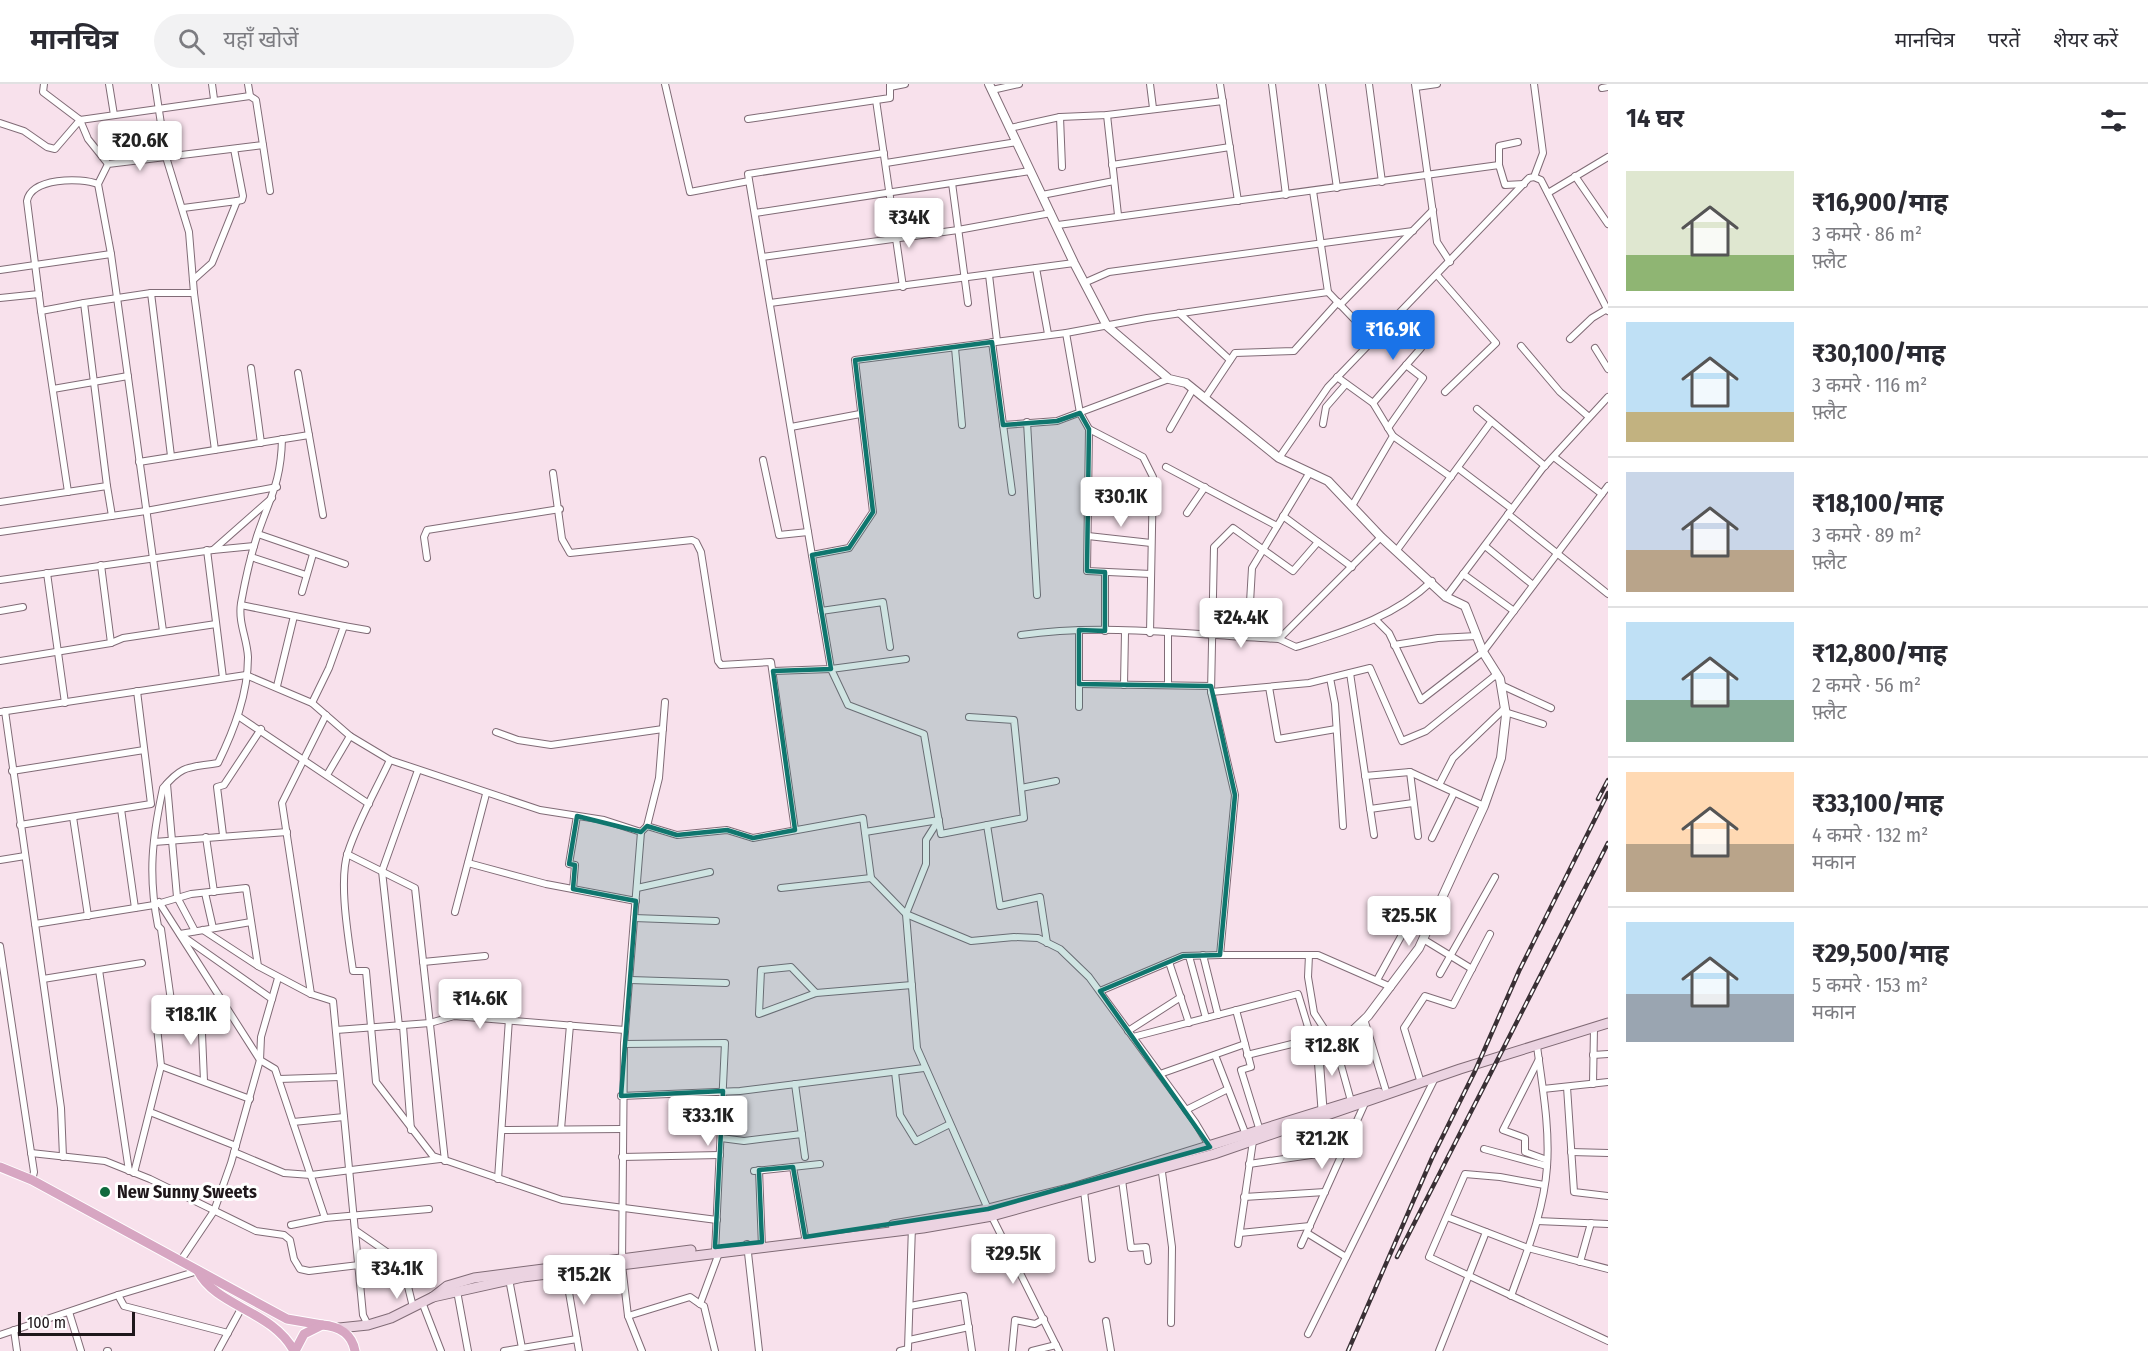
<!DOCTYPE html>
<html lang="hi">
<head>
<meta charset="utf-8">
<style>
	:root { --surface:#fff; --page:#f2f2f3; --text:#2b2b33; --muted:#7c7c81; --line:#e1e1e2; --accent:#1a73e8 }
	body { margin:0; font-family:"Fira Sans Condensed","Noto Sans Devanagari",sans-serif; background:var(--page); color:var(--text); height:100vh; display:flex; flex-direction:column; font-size:22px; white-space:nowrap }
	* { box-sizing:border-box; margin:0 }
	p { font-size:20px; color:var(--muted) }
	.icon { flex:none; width:33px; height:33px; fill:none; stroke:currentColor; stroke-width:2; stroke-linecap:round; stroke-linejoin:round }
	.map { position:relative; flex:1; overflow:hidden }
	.panel { display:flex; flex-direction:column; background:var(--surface); width:540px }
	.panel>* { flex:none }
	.scale { position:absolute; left:18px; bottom:15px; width:117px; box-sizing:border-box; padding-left:6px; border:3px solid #1f171b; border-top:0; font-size:16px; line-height:21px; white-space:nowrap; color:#1f171b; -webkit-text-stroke:4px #fff; paint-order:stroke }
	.price { position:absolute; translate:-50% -51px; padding:0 14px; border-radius:6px; background:#fff; color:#222; font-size:20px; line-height:39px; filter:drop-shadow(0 2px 3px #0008) }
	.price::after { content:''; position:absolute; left:50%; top:36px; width:18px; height:14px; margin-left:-9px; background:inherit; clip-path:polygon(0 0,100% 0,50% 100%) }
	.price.active { background:var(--accent); color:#fff }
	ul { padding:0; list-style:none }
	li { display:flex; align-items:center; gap:18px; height:150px; padding:0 18px }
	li+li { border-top:2px solid var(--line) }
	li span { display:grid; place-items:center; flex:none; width:168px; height:120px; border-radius:0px; color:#555 }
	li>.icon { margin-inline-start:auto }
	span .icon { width:72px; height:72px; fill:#fffc; stroke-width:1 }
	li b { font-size:26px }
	h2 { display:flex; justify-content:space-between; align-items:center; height:72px; padding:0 18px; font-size:26px }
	header { display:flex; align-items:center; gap:36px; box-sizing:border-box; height:84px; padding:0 30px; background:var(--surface); border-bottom:2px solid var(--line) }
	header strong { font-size:28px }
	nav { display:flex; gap:33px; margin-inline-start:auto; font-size:21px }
	.search { width:420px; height:54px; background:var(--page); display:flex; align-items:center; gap:15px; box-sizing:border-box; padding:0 21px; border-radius:33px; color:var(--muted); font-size:22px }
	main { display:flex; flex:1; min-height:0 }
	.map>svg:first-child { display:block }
</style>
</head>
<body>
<header>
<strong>मानचित्र</strong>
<div class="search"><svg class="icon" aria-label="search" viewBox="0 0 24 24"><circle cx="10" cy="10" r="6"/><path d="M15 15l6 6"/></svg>यहाँ खोजें</div>
<nav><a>मानचित्र</a><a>परतें</a><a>शेयर करें</a></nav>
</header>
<main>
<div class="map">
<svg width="1608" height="1267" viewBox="0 0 1608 1267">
	<rect width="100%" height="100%" fill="#f8e1ec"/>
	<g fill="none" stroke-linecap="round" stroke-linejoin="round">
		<defs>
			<g id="minor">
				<polyline points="44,0 43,8 80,36 250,12"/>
				<polyline points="109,0 114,31"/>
				<polyline points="155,0 166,73 189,148 194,209 215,366"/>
				<polyline points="212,0 214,15"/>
				<polyline points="665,0 690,108 749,97"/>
				<polyline points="1150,0 1153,24"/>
				<polyline points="1220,0 1238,117"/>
				<polyline points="1272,0 1286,111"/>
				<polyline points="1322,0 1337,104"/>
				<polyline points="1369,0 1382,98"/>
				<polyline points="1415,0 1437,158 1450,178"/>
				<polyline points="890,3 905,0"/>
				<polyline points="1416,3 1437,0"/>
				<polyline points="1602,4 1608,3"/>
				<polyline points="992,6 1019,0"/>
				<polyline points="876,16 903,203"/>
				<polyline points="1107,31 1118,131"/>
				<polyline points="1060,33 1062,83"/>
				<polyline points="748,35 890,14 890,0"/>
				<polyline points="0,39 24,47 47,63 55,65 80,36 88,55 108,80"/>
				<polyline points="1010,44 1060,33 1107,31 1223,17"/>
				<polyline points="263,61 270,107"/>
				<polyline points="234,65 243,112 242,116 237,117"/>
				<polyline points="884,69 748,90 831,585 848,621 924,650 941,750 1024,734 1014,636 969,633"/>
				<polyline points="886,79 1017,58"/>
				<polyline points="1112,81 1230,63"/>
				<polyline points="1499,81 1499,62 1518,58"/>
				<polyline points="1575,92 1608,140"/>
				<polyline points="1534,93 1541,96 1608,227"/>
				<polyline points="952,99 968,219"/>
				<polyline points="1548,109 1608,73"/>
				<polyline points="1042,111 1114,97"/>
				<polyline points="183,124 237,117 212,179 193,196"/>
				<polyline points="755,129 1030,87"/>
				<polyline points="1058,141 1499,81 1505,101 1524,100"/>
				<polyline points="762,173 958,146 1051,129"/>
				<polyline points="1036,184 1048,250"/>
				<polyline points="0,186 111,170"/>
				<polyline points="989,191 997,257"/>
				<polyline points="1437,191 1496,259 1445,308"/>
				<polyline points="1084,199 1109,188 1413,147"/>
				<polyline points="1328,208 1374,256"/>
				<polyline points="151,209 171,372"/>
				<polyline points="0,214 39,210"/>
				<path d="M84 219 41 227 27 117C31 94 80 93 98 100"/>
				<polyline points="770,219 1074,179"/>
				<polyline points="1340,221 1433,126"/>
				<polyline points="41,227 68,408"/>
				<polyline points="1179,229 1230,276"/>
				<polyline points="1066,249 1080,329 1089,345 1087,487 1151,490"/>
				<polyline points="1570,255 1592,234 1607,225"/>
				<polyline points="992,258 1012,408"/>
				<polyline points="1521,262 1560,308 1589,333"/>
				<polyline points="955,264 962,341"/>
				<polyline points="1595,264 1608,285"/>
				<polyline points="251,284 261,359"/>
				<polyline points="298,289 323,431"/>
				<polyline points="1337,293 1373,319 1393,352 1352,422"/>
				<polyline points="53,305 128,292"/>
				<polyline points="1205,314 1235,269 1294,267 1338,218"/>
				<polyline points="1373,319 1421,264 1393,236"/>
				<polyline points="1477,325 1545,382"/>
				<polyline points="1027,338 1037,511"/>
				<polyline points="1323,340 1326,323 1346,300"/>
				<polyline points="1003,341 1057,337 1169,295"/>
				<polyline points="791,343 860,330"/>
				<polyline points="1388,344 1423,294 1406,281"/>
				<polyline points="1089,345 1143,373 1153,393 1150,549"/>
				<polyline points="1170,345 1193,305"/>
				<polyline points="1393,352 1451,393"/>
				<polyline points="1554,373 1602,410"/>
				<polyline points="1279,374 1328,303 1529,94 1534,93 1543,69 1534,0"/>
				<polyline points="763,376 779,451 808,448"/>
				<polyline points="139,378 309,351"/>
				<polyline points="1166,383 1277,442"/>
				<polyline points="1458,384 1512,425"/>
				<polyline points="553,389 562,455 570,469 692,456 696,458 701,468 718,577 721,581 771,578 795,746"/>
				<polyline points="107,402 112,432"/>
				<polyline points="0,418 107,402 84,219 151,209 194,209"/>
				<polyline points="1187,429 1205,403"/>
				<polyline points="1508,430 1608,510"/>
				<polyline points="1283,432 1352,483"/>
				<polyline points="0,448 146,427 277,403"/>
				<polyline points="258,450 345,480"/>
				<polyline points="1088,452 1151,459"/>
				<polyline points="1485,462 1533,501"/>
				<polyline points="207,466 223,594"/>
				<polyline points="213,466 254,462"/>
				<polyline points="1397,466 1491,338"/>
				<polyline points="812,471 849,464 873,428 855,276 1066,249 1147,234 1328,208 1313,107"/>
				<polyline points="251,473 306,491"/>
				<polyline points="427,474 424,453 427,446 560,425"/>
				<polyline points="101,481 111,559"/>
				<polyline points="1105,488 1105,547"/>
				<polyline points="47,489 65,619"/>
				<polyline points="1463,490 1514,527"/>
				<polyline points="0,496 213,466 272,414"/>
				<polyline points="302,508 313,470"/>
				<polyline points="1446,513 1542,385 1608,313"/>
				<polyline points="241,521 344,542 329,584 312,619"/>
				<polyline points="0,527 23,523"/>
				<polyline points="821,527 883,518 890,563"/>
				<polyline points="1377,537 1389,549 1421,616 1483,568 1608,402"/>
				<polyline points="344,542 367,546"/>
				<polyline points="1079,546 1079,623"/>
				<polyline points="163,547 111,170 98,100 108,80 263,61 256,16 250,12 248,0"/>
				<path d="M1021 551C1105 539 1194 551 1279 555L1296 563C1346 547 1393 534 1432 497"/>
				<polyline points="1248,553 1252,484 1310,388"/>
				<polyline points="1279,555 1381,453"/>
				<polyline points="1394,561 1438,554 1477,552"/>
				<polyline points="0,577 111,559 123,554 216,540"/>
				<polyline points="773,587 831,585 906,575"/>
				<polyline points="1350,589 1374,751"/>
				<polyline points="1330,594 1335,620 1343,742"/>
				<polyline points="1079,600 1211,602"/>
				<polyline points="1124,601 1125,548"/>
				<polyline points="1168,601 1168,550"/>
				<polyline points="1501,601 1551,624"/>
				<polyline points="277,602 294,532"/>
				<polyline points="1269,603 1278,655 1336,645"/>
				<polyline points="1211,608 1309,599 1370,584 1402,657 1426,647 1497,590"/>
				<polyline points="5,627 61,1024 63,1073"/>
				<polyline points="0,628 246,591 312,619 350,652 390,676 540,726 604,736 641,748 647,742 677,751 727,746 753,754 863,734 871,794 906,830 971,857 1014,853 1038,854 1060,865 1089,893 1195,1038 1210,1063"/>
				<polyline points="1505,628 1543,640"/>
				<polyline points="238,632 369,720"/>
				<polyline points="496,648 518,656 551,661 663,645"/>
				<path d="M390 676C376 706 358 737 348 768 338 797 349 857 353 887H366L376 998 433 1072 562 1116 717 1136"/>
				<polyline points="12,687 144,666"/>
				<polyline points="1410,688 1418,752"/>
				<polyline points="327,691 350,652"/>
				<polyline points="1365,692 1410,688 1484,722"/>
				<polyline points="167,700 177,813 195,847"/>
				<polyline points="1439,701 1453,674 1505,624"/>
				<polyline points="1021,704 1056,697"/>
				<polyline points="121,725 135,824"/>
				<polyline points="1370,725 1413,719"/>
				<polyline points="73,733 88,832"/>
				<polyline points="938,737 926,756 926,780 906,830 917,964 988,1125 1059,1267"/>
				<polyline points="20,741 151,720 137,607"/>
				<polyline points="987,741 1000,822 1040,813 1047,859"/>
				<polyline points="647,742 659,694 665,618"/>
				<polyline points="641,748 624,960 622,1181 628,1232 642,1267"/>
				<polyline points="865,748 939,736"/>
				<polyline points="223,751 217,703 224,701 261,645"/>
				<polyline points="206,753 214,808"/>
				<polyline points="1432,754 1454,709"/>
				<polyline points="154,758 287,748"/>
				<polyline points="347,770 415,804 445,1077"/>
				<polyline points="0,776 25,772"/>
				<polyline points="468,779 546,800 636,817"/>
				<polyline points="637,804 710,788"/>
				<polyline points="781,804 871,794"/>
				<polyline points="573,805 575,781 569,780 577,732"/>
				<polyline points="205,809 213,844"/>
				<polyline points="159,818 260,976 275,985 325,1134"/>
				<polyline points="455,828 486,710"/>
				<polyline points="634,834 716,837"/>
				<polyline points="35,840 154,821 191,810 246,804 258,882 311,910 333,917 363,1231 368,1241"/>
				<polyline points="203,846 258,882"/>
				<polyline points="180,850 251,838"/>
				<polyline points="181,851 272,915"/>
				<polyline points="1423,855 1472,885"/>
				<polyline points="0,862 34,1088 32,1096"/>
				<polyline points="1203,871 1218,931"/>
				<polyline points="1220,871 1235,711 1211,608 1214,463 1233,444 1293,487 1318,458"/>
				<polyline points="1309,871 1308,893 1314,929 1336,963 1351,1017"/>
				<polyline points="1189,872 1206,934"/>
				<polyline points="423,878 485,872"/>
				<polyline points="1169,878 1189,939"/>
				<polyline points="99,886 129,1087"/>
				<polyline points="1440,890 1495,793"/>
				<polyline points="43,895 142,879"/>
				<polyline points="630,896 726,899"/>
				<polyline points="1377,896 1420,818"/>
				<polyline points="1100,907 1183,872 1220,871 1318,871 1391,903"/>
				<polyline points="816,909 791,883 761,886 759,930 816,909 912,901"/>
				<polyline points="311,910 282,719 326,631"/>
				<polyline points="201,926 204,997"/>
				<polyline points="1236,926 1251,983 1241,986 1260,1047"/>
				<path d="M173 931 161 845 158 842C148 791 152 755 163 704 183 680 189 684 218 679 234 646 248 610 248 573 247 554 238 539 241 519 245 497 250 474 257 452 270 413 281 399 282 355"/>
				<polyline points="1364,935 1386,1007"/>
				<polyline points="399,942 382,787 418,686"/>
				<polyline points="403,942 411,1046"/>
				<polyline points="336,946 430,939 454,932 625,946"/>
				<polyline points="1128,947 1181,913"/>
				<polyline points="1133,953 1298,910 1319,979"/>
				<polyline points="624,960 725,959 715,1169"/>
				<polyline points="1215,971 1246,1051"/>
				<polyline points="1247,971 1312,955"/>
				<polyline points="1593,971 1608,970"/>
				<polyline points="1539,975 1503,1046 1525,1054 1525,1068 1547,1076"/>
				<polyline points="161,982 250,1015"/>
				<polyline points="895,988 900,1031 916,1057 950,1040"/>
				<polyline points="1160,990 1245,960"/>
				<polyline points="279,995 340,993"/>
				<polyline points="1421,999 1404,944 1425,912 1453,921 1490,850"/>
				<polyline points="795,1000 805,1073"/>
				<polyline points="1593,1000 1594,944"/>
				<polyline points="1567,1003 1574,1108 1608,1112"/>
				<polyline points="1543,1005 1608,998"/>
				<polyline points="621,1012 740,1007 924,984"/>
				<polyline points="1186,1026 1228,1005"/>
				<polyline points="150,1028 236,1062"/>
				<polyline points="293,1038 344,1033"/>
				<polyline points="561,1045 570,941"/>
				<polyline points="502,1046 622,1045"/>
				<polyline points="721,1054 744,1057 802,1050"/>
				<polyline points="1484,1065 1547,1082"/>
				<polyline points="234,1068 284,1089 311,1091 440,1075"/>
				<polyline points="1571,1068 1608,1069"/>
				<polyline points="31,1069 105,1077 150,1095 256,1147 284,1151 290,1156 294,1175 300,1185 309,1187 359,1181"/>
				<polyline points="622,1073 720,1071"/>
				<polyline points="1249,1080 1345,1066"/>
				<polyline points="1161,1081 1172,1163 1171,1239"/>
				<polyline points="793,1083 805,1153"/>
				<polyline points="759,1086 762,1163"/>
				<polyline points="754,1087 820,1080"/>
				<polyline points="134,1089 161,982 156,933 225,922"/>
				<polyline points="498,1095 509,935"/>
				<polyline points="1122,1096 1131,1164 1146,1163 1148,1177"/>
				<polyline points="1544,1101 1500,1093 1465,1090 1429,1173 1608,1257"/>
				<polyline points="1084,1107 1092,1175"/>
				<polyline points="1244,1113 1325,1108"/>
				<polyline points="1447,1133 1528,1164 1608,1185"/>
				<polyline points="1537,1137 1608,1140"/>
				<polyline points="291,1141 325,1134 429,1125"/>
				<polyline points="355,1146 394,1173 404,1186 413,1223"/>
				<polyline points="1240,1149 1310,1142"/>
				<polyline points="1307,1149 1346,1173"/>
				<polyline points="747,1160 759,1267"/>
				<polyline points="1238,1160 1253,1057"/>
				<polyline points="1301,1161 1365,1019"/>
				<polyline points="181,1176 214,1127 231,1079 260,976 261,953 278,894"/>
				<polyline points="1580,1178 1591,1139"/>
				<polyline points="565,1185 579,1267"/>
				<polyline points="509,1195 522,1264"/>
				<polyline points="457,1207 468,1267"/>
				<polyline points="118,1211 124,1222 228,1249"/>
				<path d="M1511 1212C1526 1170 1544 1127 1547 1083 1550 1043 1542 1001 1537 962"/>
				<polyline points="422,1218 441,1267"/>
				<polyline points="910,1222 964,1212 972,1267"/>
				<polyline points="69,1228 81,1267"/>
				<polyline points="628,1232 690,1213 700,1220"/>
				<polyline points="1106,1237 1111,1267"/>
				<polyline points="14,1246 17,1267"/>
				<polyline points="1308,1250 1435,994"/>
				<polyline points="0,1251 118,1211 198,1187"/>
				<polyline points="909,1256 969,1243"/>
				<polyline points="107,1267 108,1267"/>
				<polyline points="218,1267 242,1223"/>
				<polyline points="504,1267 577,1255"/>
				<polyline points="715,1267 704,1222 700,1220 719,1169"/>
				<polyline points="900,1267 908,1265 912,1142"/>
				<polyline points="1012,1267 1015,1236 1035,1240 1044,1235"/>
				<polyline points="1032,1267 1056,1261"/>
				<polyline points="1439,1267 1486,1148"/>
			</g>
			<polyline id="tertiary" points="989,0 1074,179 1107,242 1169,295 1186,299 1279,374 1328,397 1381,453 1446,513 1465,522 1483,568 1500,595 1506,631 1501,674 1484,722 1419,864 1368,932 1319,979 1323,1032"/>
			<g id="secondary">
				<polyline points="893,1141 988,1125 1076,1103 1379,1009"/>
				<polyline points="433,1213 523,1193 923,1144 992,1132 1214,1070 1460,985 1608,939"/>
				<polyline points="339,1244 368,1241 391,1234 433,1213 447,1202 474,1194 691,1166"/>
			</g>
			<g id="primary">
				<polyline points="0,1083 32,1096 287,1235 322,1241"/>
				<path d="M198 1187C216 1223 272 1226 294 1267"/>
				<path d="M295 1267 304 1250 322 1241C339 1242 352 1250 355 1267"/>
			</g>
		</defs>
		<use href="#minor" stroke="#806b76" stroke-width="8"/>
		<use href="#tertiary" stroke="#806b76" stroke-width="10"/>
		<use href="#secondary" stroke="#806b76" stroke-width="11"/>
		<use href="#primary" stroke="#fff" stroke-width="11"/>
		<use href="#minor" stroke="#fff" stroke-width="6"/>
		<use href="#tertiary" stroke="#fff" stroke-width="8"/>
		<use href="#secondary" stroke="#ebd3e1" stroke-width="9"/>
		<use href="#primary" stroke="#d7a6c2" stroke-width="9"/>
		<defs>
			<g id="rail">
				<polyline points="1598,715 1608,696"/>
				<polyline points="1397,1173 1608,759"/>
				<polyline points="1348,1267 1432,1074 1475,987 1519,887 1608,709"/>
			</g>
		</defs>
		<use href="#rail" stroke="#3a3035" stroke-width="4.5"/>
		<use href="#rail" stroke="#fff" stroke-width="2" stroke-dasharray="7" stroke-linecap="butt"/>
	</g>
	<path fill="#0f766e" fill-opacity="0.2" stroke="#0f766e" stroke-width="4.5" stroke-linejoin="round" d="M992 258 1003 341 1057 337 1080 329 1089 345 1087 487 1105 488V547L1079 546V600L1211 602 1235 711 1220 871 1183 872 1100 907 1210 1063 988 1125 805 1153 793 1083 759 1086 762 1158 715 1163 723 1007 621 1012 636 817 573 805 575 781 569 780 577 732 641 748 647 742 677 751 727 746 753 754 795 746 773 587 831 585 812 471 849 464 873 428 855 276Z"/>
	<circle fill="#106a3d" stroke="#fff" stroke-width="2" cx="105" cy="1108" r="6"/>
	<g text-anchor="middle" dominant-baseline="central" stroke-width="6" stroke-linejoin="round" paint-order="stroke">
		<g font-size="18" font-weight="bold" fill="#1f171b" stroke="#fff" text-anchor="start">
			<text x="117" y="1108">New Sunny Sweets</text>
		</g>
	</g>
</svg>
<div class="scale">100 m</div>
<b class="price" style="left:140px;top:88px">₹20.6K</b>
<b class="price" style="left:909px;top:165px">₹34K</b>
<b class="price active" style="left:1393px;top:277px">₹16.9K</b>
<b class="price" style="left:1121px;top:444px">₹30.1K</b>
<b class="price" style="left:1241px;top:565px">₹24.4K</b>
<b class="price" style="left:1409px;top:863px">₹25.5K</b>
<b class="price" style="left:480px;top:946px">₹14.6K</b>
<b class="price" style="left:191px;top:962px">₹18.1K</b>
<b class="price" style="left:1332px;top:993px">₹12.8K</b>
<b class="price" style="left:708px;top:1063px">₹33.1K</b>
<b class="price" style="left:1322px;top:1086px">₹21.2K</b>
<b class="price" style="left:1013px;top:1201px">₹29.5K</b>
<b class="price" style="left:397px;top:1216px">₹34.1K</b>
<b class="price" style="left:584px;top:1222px">₹15.2K</b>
</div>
<section class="panel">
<h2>14 घर<svg class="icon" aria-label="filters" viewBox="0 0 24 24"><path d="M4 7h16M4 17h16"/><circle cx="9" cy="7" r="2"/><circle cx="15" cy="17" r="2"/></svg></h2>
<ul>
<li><span style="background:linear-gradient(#dfe7d0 70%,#8fb573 0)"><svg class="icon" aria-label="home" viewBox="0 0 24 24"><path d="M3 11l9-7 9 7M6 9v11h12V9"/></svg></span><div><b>₹16,900/माह</b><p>3 कमरे · 86 m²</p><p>फ़्लैट</p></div></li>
<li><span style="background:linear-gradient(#bfe0f5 75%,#c2b280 0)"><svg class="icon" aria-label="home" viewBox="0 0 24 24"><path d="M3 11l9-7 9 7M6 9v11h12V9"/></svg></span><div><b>₹30,100/माह</b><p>3 कमरे · 116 m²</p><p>फ़्लैट</p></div></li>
<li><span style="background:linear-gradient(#c9d6e8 65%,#b9a48a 0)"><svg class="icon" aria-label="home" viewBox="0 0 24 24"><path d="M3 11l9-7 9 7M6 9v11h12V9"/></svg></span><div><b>₹18,100/माह</b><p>3 कमरे · 89 m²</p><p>फ़्लैट</p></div></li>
<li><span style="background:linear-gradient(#bfe0f5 65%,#7fa58c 0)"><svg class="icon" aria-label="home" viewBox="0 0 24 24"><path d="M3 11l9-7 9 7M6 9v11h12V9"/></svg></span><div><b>₹12,800/माह</b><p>2 कमरे · 56 m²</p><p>फ़्लैट</p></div></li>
<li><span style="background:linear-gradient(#ffd9b3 60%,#b9a48a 0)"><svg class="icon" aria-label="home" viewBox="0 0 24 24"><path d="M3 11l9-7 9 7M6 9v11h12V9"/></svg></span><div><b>₹33,100/माह</b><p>4 कमरे · 132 m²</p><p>मकान</p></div></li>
<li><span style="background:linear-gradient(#bfe0f5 60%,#9aa5b1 0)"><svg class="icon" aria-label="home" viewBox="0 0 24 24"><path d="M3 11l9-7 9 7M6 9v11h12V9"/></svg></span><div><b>₹29,500/माह</b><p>5 कमरे · 153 m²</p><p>मकान</p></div></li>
</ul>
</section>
</main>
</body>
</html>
